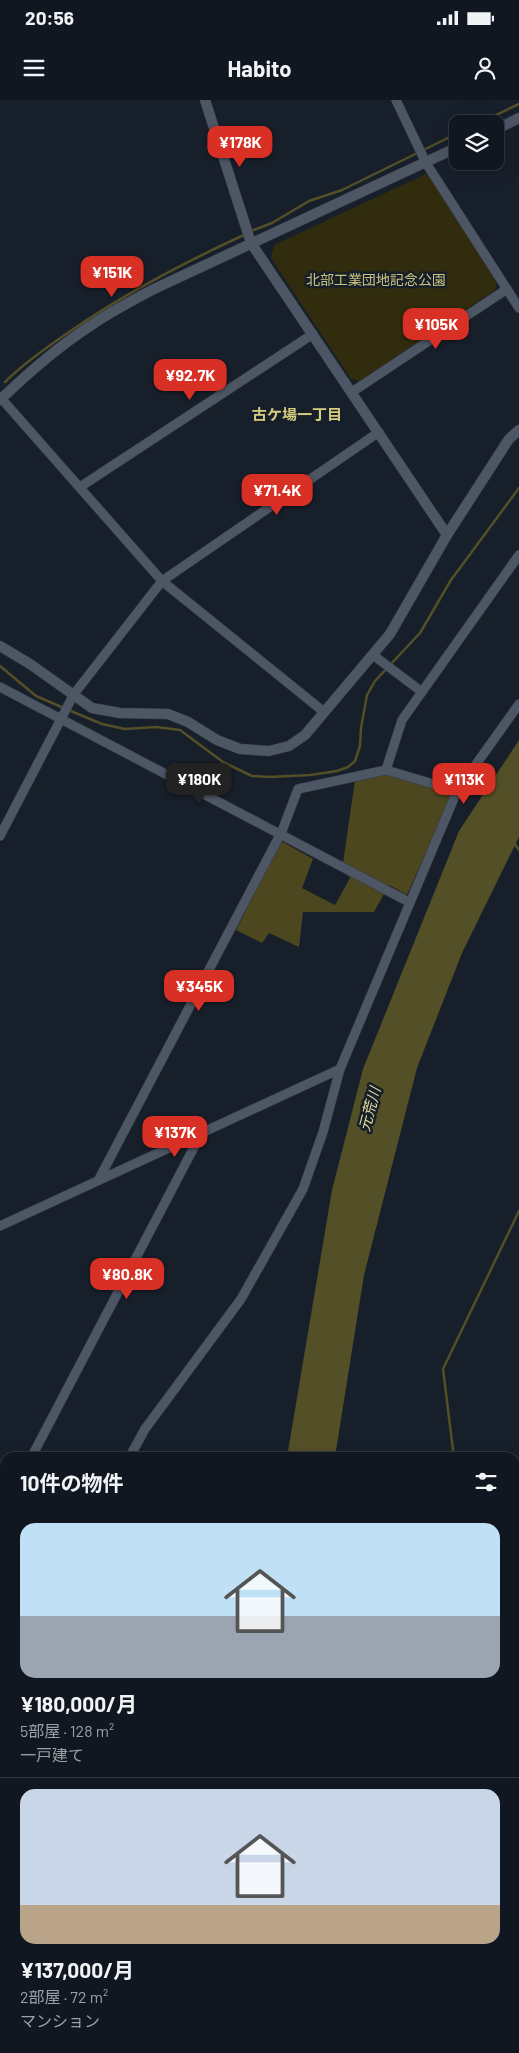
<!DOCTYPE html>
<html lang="ja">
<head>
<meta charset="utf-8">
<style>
	:root { --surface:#111720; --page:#1e242d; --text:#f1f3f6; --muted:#9c9fa5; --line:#30363e; --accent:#d93025 }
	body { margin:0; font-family:Barlow,"Noto Sans JP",sans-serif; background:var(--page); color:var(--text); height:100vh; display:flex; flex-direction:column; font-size:19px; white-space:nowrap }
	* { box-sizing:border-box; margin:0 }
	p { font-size:16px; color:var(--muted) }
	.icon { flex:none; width:28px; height:28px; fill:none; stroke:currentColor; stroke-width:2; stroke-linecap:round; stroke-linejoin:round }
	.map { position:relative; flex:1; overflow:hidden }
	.side { position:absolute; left:0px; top:1352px; width:520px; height:601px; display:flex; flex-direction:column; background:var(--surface); border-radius:15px 15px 0 0; box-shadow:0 5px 20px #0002,0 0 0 1px var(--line) }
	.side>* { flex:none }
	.tools { position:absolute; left:449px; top:15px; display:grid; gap:10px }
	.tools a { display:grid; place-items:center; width:55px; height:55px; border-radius:10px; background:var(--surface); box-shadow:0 5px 20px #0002,0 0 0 1px var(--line); font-size:25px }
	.price { position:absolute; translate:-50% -42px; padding:0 11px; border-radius:10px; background:var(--accent); color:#fff; font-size:16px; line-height:32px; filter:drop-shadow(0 1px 2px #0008) }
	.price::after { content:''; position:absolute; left:50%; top:30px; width:15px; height:11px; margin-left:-8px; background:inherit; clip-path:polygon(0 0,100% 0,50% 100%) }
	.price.active { background:#222; color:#fff }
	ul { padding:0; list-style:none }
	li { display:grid; align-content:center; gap:10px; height:265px; padding:0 20px }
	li+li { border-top:1px solid var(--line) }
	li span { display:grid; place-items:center; height:155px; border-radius:15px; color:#555 }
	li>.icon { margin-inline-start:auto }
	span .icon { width:90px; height:90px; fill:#fffc; stroke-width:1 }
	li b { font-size:21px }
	h2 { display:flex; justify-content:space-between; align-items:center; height:60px; padding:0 20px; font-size:21px }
	.status { display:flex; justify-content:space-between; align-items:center; height:35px; padding:0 25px; background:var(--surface); direction:ltr }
	.status svg { height:14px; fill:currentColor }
	header { display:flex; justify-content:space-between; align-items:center; height:65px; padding:0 20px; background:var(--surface); font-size:22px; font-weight:700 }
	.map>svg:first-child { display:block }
</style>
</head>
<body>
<div class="status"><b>20:56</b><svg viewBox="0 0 49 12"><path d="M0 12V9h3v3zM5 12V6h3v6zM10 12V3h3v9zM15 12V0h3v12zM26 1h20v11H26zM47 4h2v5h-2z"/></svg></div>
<header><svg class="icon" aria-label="menu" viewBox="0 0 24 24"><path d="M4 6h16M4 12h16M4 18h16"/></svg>Habito<svg class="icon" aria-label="person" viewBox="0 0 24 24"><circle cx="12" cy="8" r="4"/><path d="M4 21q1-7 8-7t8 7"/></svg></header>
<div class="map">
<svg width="519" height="1953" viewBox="0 0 519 1953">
	<rect width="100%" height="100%" fill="#171f2b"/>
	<polygon fill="#302c0d" points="428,73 497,182 495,190 360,281 351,279 271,158 274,145"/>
	<polygon fill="#4c471f" points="390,674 453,692 407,795 389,785 374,812 303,812 299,847 269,833 262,843 236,830 281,741 313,759 302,788 335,805 350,778 343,763 355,680"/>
	<g fill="#534f26">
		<polygon points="519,640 519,737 462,853 417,968 364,1175 335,1357 287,1357 332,1090 363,969 459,731"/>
		<polygon points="13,1949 169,1949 163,1953 2,1953"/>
	</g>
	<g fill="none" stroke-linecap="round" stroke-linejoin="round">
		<g stroke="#534f26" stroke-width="2.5">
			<polyline points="477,24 519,4"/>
			<polyline points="251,131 272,123 309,101 342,90 458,33"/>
			<path d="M5 282C24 263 47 247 69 232 124 194 185 162 246 134"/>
			<polyline points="0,566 36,596 66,609 102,624 125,629 156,627 180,630 223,662 252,676 269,677 310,675 337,671 348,667 355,661 360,646 361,628 367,595 375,581 420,533 451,480 519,388"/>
			<polyline points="514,743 519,750"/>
			<polyline points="454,1358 443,1269 519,1111"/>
			<polyline points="242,1953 247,1949"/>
			<polyline points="342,1953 347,1949"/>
		</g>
		<defs>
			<g id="minor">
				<polyline points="396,0 426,63 519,208"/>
				<polyline points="352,292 507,189"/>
				<polyline points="0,297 162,481 324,612"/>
				<polyline points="80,387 313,234"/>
				<polyline points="373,555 422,592"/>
				<polyline points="0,587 409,802"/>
				<polyline points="386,670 457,691"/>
				<polyline points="0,736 74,594 162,481 379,332"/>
				<polyline points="99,1079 282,731 298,689 386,670 402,620 519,455"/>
				<polyline points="0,1126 340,969"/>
				<polyline points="31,1358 202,1032"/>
				<polyline points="129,1358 145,1329 241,1199 303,1089 323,1032 340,969 457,691 519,604"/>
				<polyline points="0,1418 5,1408"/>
				<polyline points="0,1705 5,1695"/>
			</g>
			<g id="tertiary">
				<polyline points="205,0 251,143 447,435"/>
				<polyline points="495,30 519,18"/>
				<path d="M0 300C29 272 59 246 93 224 112 211 133 200 154 189L458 47"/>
				<polyline points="0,546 30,564 92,608 120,613 168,614 188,622 217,640 240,649 269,651 289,646 305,635 390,534 447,435 509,339 519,330"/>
			</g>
		</defs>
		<use href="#minor" stroke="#363a44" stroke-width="10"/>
		<use href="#tertiary" stroke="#363a44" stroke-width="11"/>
		<use href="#minor" stroke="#4d5664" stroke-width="9"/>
		<use href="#tertiary" stroke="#4d5664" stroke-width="10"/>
	</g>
	<g text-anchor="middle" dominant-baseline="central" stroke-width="5" stroke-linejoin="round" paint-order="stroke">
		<g font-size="14" fill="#cbc47f" stroke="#171f2b">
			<text x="376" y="179">北部工業団地記念公園</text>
		</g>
		<g font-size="15" font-weight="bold" fill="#d5cc7e" stroke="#171f2b">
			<text x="297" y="314">古ケ場一丁目</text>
		</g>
		<g font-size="15" font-style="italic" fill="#e6df99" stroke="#171f2b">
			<text transform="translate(369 1009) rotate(-75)">元荒川</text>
		</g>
	</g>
</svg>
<div class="tools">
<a><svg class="icon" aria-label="layers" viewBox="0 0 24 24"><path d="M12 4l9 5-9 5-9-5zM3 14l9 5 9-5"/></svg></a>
</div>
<b class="price" style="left:240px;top:68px">¥178K</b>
<b class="price" style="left:112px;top:198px">¥151K</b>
<b class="price" style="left:436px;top:250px">¥105K</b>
<b class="price" style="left:190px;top:301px">¥92.7K</b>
<b class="price" style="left:277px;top:416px">¥71.4K</b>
<b class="price active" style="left:199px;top:705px">¥180K</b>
<b class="price" style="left:464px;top:705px">¥113K</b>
<b class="price" style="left:199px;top:912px">¥345K</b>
<b class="price" style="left:175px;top:1058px">¥137K</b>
<b class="price" style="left:127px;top:1200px">¥80.8K</b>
<section class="side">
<h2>10件の物件<svg class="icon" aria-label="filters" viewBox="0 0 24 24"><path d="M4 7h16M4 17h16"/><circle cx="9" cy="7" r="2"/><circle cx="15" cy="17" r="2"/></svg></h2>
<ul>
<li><span style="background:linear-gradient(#bfe0f5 60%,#9aa5b1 0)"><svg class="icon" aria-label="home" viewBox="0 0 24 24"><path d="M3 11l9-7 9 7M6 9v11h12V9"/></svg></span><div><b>¥180,000/月</b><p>5部屋 · 128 m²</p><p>一戸建て</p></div></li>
<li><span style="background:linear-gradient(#c9d6e8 75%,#b9a48a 0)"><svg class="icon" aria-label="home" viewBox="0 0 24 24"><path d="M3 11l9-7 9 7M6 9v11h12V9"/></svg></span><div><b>¥137,000/月</b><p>2部屋 · 72 m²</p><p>マンション</p></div></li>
</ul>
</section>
</div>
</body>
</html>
